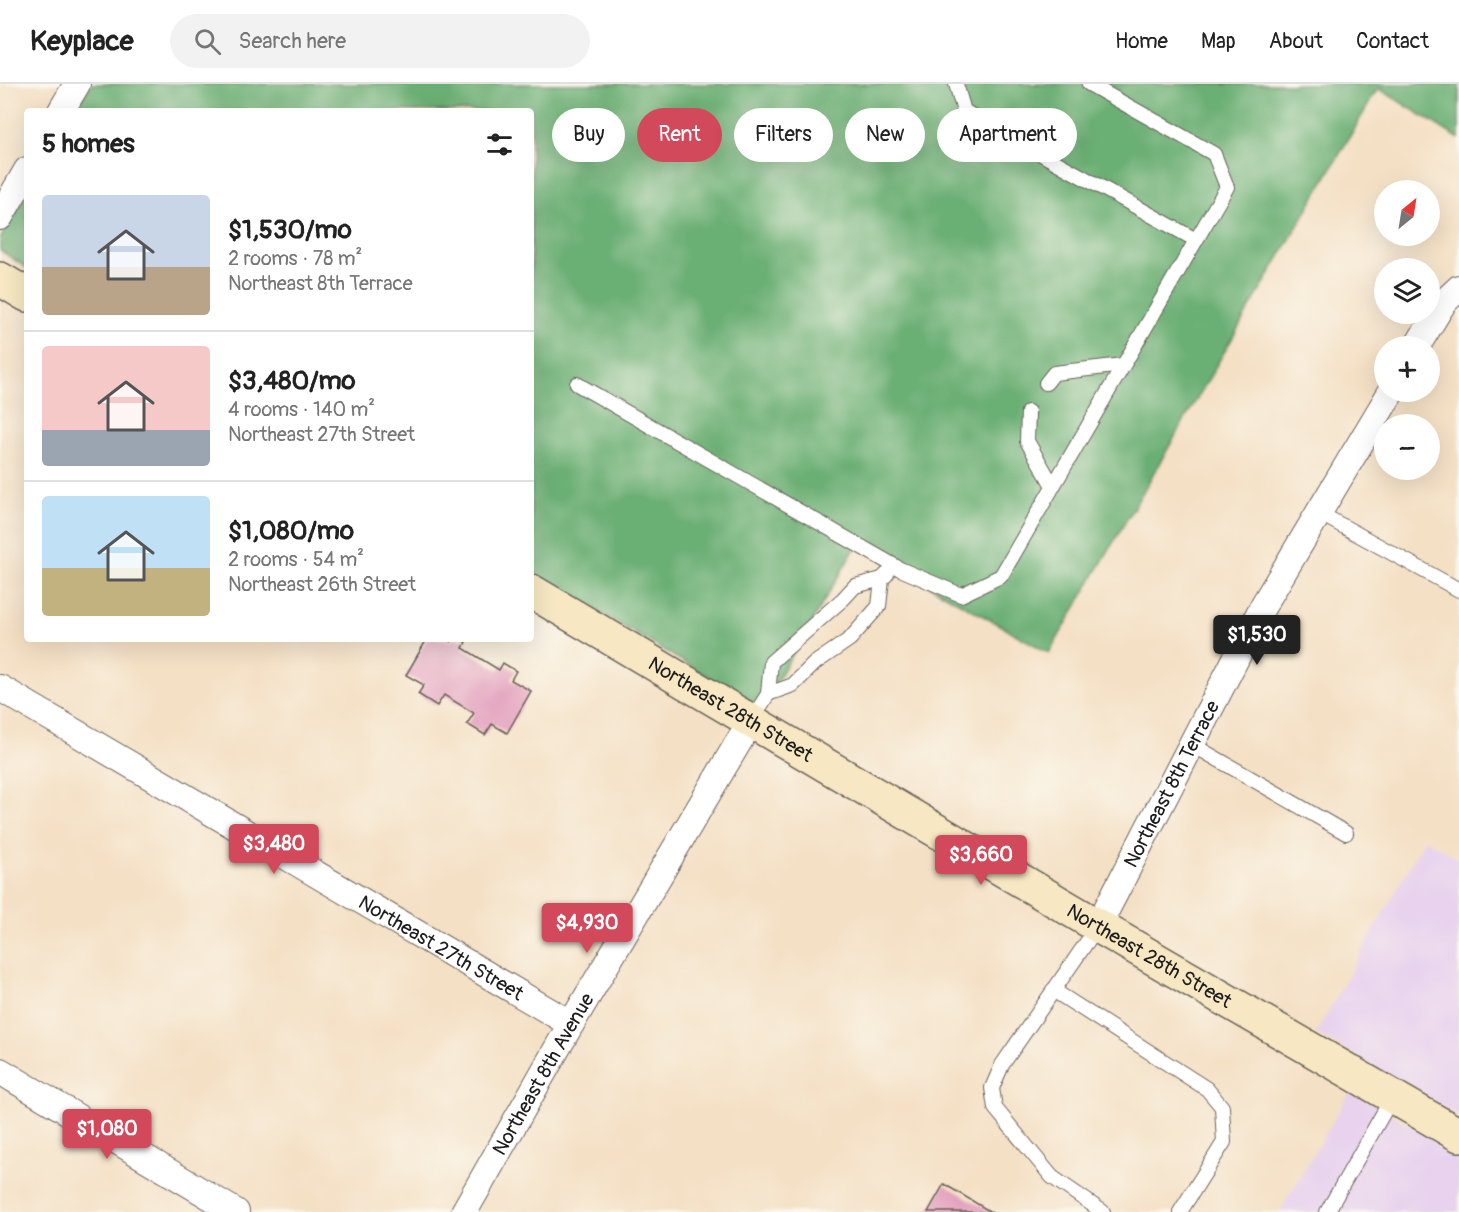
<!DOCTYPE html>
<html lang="en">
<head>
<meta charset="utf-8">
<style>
	:root { --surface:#fff; --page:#f2f2f2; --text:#222; --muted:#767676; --line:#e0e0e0; --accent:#d1495b }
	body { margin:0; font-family:Pangolin,sans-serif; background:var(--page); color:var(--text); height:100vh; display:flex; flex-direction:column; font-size:22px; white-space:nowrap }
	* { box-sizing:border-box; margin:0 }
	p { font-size:20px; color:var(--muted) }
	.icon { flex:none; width:33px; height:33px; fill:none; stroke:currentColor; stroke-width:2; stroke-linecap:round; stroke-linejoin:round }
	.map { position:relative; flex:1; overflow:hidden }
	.sheet { position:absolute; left:24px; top:24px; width:510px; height:534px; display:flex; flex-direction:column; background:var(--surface); border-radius:6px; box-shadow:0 6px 24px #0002 }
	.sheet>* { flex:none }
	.guide { position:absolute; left:552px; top:24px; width:570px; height:54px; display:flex; gap:12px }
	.needle { width:39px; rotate:30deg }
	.controls { position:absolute; left:1374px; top:96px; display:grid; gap:12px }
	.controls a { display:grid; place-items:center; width:66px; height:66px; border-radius:50%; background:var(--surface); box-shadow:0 6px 24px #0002; font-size:30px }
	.price { position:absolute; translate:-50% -51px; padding:0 14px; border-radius:6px; background:var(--accent); color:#fff; font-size:20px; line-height:39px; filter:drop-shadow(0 2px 3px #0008) }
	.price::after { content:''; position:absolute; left:50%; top:36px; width:18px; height:14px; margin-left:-9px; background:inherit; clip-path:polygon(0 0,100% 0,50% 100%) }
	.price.current { background:#222; color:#fff }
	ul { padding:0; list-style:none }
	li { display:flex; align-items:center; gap:18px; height:150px; padding:0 18px }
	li+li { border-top:2px solid var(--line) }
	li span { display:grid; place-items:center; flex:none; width:168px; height:120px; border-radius:6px; color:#555 }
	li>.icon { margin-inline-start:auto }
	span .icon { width:72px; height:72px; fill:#fffc; stroke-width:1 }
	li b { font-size:26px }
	h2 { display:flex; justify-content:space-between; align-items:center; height:72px; padding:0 18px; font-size:26px }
	.chip { padding:0 21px; border-radius:27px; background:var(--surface); box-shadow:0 6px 24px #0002; font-size:21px; line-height:54px }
	.chip.current { background:var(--accent); color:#fff }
	header { display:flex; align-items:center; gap:36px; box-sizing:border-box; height:84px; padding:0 30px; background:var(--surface); border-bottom:2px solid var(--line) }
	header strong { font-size:28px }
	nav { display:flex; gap:33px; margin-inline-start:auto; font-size:21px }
	.search { width:420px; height:54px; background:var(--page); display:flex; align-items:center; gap:15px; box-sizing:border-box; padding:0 21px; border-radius:33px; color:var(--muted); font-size:22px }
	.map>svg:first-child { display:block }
</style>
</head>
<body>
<header>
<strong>Keyplace</strong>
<div class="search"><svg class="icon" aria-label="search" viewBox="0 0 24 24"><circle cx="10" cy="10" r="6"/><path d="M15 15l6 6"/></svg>Search here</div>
<nav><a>Home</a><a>Map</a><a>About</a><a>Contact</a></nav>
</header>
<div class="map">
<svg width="1459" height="1128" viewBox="0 0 1459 1128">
	<rect width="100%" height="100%" fill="#fbf7ec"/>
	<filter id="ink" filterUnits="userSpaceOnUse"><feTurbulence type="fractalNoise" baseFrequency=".0167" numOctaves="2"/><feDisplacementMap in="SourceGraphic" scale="12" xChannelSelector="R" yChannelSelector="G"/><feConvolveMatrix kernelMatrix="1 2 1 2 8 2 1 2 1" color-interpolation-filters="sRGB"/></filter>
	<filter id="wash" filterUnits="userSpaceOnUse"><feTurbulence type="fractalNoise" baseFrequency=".008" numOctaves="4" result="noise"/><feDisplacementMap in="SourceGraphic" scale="24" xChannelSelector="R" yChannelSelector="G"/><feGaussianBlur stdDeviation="1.35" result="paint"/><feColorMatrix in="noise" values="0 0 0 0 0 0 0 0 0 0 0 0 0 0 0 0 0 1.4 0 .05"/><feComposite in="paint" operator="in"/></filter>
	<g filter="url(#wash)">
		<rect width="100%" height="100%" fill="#f4e0c5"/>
		<g fill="#e8d2ee">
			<polygon points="1425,755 1459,775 1459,1032 1316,949"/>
			<polygon points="1351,1007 1459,1070 1459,1128 1279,1128"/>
		</g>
		<g fill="#6baf73" stroke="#446648" stroke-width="1.5">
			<polygon points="91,0 1459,0 1459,55 1378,4 1049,569 857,461 761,624 531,488 531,27 75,27"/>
			<polygon points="27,109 27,184 0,166 0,155"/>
		</g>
		<g id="blocks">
			<g fill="#df91b6">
				<polygon points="427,555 446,555 451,558 452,555 461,555 466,558 463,564 499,586 503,579 516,587 511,596 531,607 507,649 492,640 485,651 467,640 474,629 444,611 437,622 418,610 424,601 406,591"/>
				<polygon points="944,1100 991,1128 928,1128"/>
			</g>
		</g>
	</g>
	<g filter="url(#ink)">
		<use href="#blocks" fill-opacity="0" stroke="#686157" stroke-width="1.5"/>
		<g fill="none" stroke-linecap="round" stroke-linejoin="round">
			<defs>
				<g id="lane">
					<polyline points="956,0 964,27 1196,156"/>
					<polyline points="1046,299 1054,289 1123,281"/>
					<polyline points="577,300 900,485 961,511 1001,492 1227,103 1214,70 1089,0"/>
					<polyline points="1028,328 1027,357 1053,402"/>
					<polyline points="1319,429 1459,506"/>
					<polyline points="768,610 793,601 815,579 850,555 879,522 882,495 887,490"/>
					<polyline points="751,637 768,610 771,578 843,515 855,502 882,495"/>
					<polyline points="1191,660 1346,749"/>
					<polyline points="1098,842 1002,981 992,1004 995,1024 1052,1093 1103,1128"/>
					<polyline points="1053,906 1207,1005 1222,1023 1224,1058 1180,1128"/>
					<polyline points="1327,1128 1393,1012"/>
				</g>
				<g id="street">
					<polyline points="61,27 77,0"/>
					<polyline points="0,133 27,86"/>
					<polyline points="1417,262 1444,218 1459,204"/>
					<path id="s1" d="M0 604 571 940"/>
					<path id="s2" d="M1098 842 1263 522 1391 308"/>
					<polyline points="0,987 236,1128"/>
					<path id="s3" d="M464 1128 571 940 751 637"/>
				</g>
				<g id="secondary">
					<polyline points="0,195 27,211"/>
					<path id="s4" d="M531 507 1098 842 1459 1051"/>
				</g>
			</defs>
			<use href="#lane" stroke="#686157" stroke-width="16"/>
			<use href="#street" stroke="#686157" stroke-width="28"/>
			<use href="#secondary" stroke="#686157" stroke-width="36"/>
			<use href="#lane" stroke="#fff" stroke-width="14"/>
			<use href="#street" stroke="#fff" stroke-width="26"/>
			<use href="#secondary" stroke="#f7e8c3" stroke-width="33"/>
		</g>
	</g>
	<g text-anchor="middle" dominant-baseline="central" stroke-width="6" stroke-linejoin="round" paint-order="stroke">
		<g font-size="20" fill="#1c1c1c" stroke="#fbf7ec">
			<text stroke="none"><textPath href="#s4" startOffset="232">Northeast 28th Street</textPath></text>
			<text stroke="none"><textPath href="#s2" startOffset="160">Northeast 8th Terrace</textPath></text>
			<text stroke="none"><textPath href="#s1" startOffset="512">Northeast 27th Street</textPath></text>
			<text stroke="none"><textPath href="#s4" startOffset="718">Northeast 28th Street</textPath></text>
			<text stroke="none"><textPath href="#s3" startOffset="159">Northeast 8th Avenue</textPath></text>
		</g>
	</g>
</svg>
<div class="controls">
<a><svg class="needle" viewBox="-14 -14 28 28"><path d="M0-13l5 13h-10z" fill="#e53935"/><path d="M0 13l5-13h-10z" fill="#767676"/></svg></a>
<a><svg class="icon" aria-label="layers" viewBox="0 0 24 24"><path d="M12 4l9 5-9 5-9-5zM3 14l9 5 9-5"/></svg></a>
<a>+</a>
<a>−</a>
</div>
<b class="price current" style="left:1257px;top:582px">$1,530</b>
<b class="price" style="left:274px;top:791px">$3,480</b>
<b class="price" style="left:981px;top:802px">$3,660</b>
<b class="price" style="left:587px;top:870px">$4,930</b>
<b class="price" style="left:107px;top:1076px">$1,080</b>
<div class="guide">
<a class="chip">Buy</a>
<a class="chip current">Rent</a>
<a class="chip">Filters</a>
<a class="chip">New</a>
<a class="chip">Apartment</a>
</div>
<section class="sheet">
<h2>5 homes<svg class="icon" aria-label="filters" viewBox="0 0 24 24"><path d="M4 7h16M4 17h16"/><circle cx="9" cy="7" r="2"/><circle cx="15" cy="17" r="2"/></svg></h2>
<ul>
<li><span style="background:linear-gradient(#c9d6e8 60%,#b9a48a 0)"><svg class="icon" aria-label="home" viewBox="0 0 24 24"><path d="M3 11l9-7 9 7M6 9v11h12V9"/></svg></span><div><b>$1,530/mo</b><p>2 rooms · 78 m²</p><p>Northeast 8th Terrace</p></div></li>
<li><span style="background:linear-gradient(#f6c9c9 70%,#9aa5b1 0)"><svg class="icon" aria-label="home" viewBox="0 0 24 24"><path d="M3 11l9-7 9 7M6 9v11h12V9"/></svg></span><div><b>$3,480/mo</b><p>4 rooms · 140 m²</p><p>Northeast 27th Street</p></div></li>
<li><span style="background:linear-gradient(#bfe0f5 60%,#c2b280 0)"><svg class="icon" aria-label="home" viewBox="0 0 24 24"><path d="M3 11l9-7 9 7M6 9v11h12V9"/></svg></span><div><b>$1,080/mo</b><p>2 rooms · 54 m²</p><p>Northeast 26th Street</p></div></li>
</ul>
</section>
</div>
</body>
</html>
